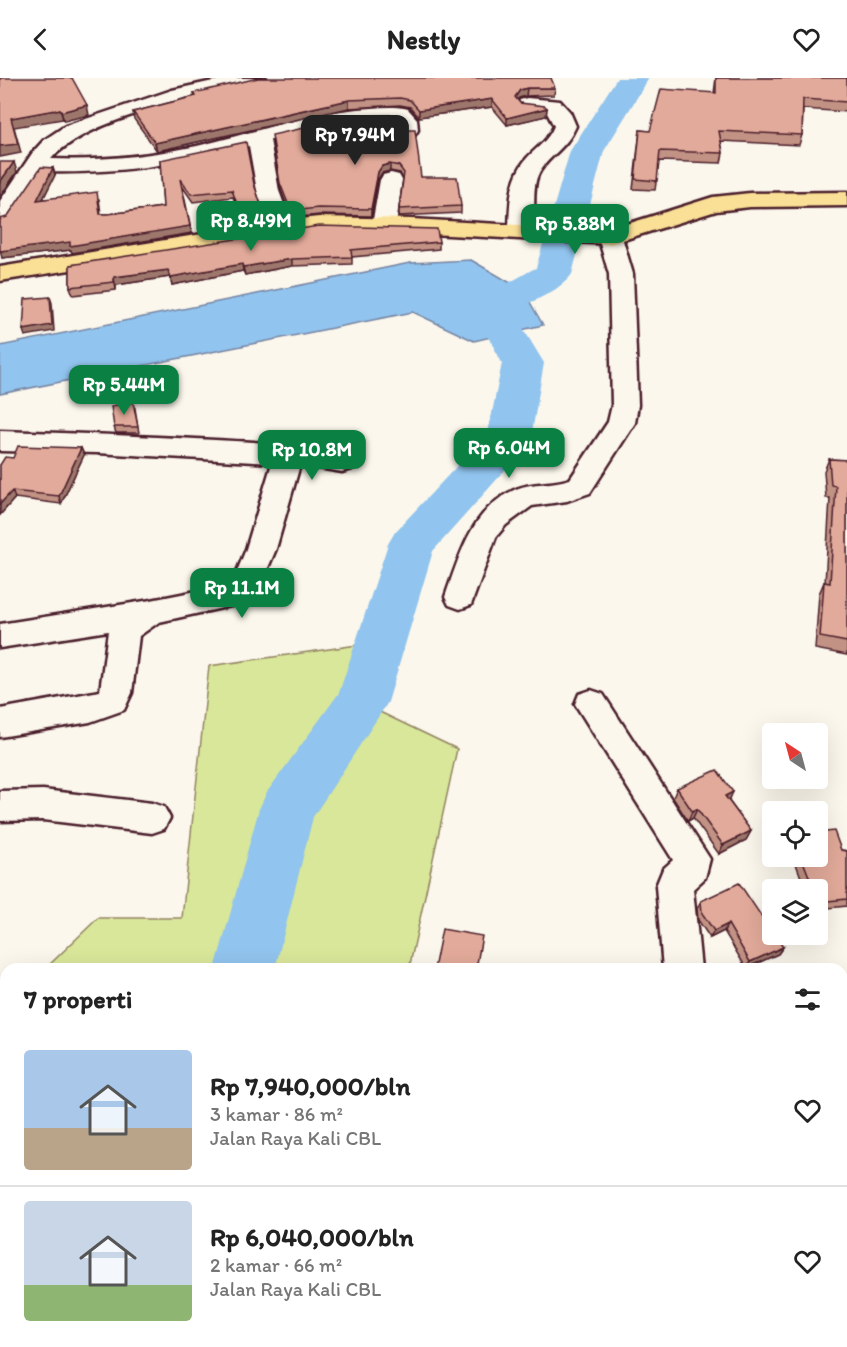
<!DOCTYPE html>
<html lang="id">
<head>
<meta charset="utf-8">
<style>
	:root { --surface:#fff; --page:#f6f6f6; --text:#222; --muted:#767676; --line:#e0e0e0; --accent:#0b8043 }
	body { margin:0; font-family:Itim,sans-serif; background:var(--page); color:var(--text); height:100vh; display:flex; flex-direction:column; font-size:22px; white-space:nowrap }
	* { box-sizing:border-box; margin:0 }
	p { font-size:20px; color:var(--muted) }
	.icon { flex:none; width:33px; height:33px; fill:none; stroke:currentColor; stroke-width:2; stroke-linecap:round; stroke-linejoin:round }
	.map { position:relative; flex:1; overflow:hidden }
	.panel { position:absolute; left:0px; top:885px; width:848px; height:384px; display:flex; flex-direction:column; background:var(--surface); border-radius:18px 18px 0 0; box-shadow:0 6px 24px #0002 }
	.panel>* { flex:none }
	.needle { width:39px; rotate:324deg }
	.tools { position:absolute; left:762px; top:645px; display:grid; gap:12px }
	.tools a { display:grid; place-items:center; width:66px; height:66px; border-radius:6px; background:var(--surface); box-shadow:0 6px 24px #0002; font-size:30px }
	.price { position:absolute; translate:-50% -51px; padding:0 14px; border-radius:12px; background:var(--accent); color:#fff; font-size:20px; line-height:39px; filter:drop-shadow(0 2px 3px #0008) }
	.price::after { content:''; position:absolute; left:50%; top:36px; width:18px; height:14px; margin-left:-9px; background:inherit; clip-path:polygon(0 0,100% 0,50% 100%) }
	.price.selected { background:#222; color:#fff }
	ul { padding:0; list-style:none }
	li { display:flex; align-items:center; gap:18px; height:150px; padding:0 24px }
	li+li { border-top:2px solid var(--line) }
	li span { display:grid; place-items:center; flex:none; width:168px; height:120px; border-radius:6px; color:#555 }
	li>.icon { margin-inline-start:auto }
	span .icon { width:72px; height:72px; fill:#fffc; stroke-width:1 }
	li b { font-size:26px }
	h2 { display:flex; justify-content:space-between; align-items:center; height:72px; padding:0 24px; font-size:26px }
	header { display:flex; justify-content:space-between; align-items:center; height:78px; padding:0 24px; background:var(--surface); font-size:27px; font-weight:700 }
	.map>svg:first-child { display:block }
</style>
</head>
<body>
<header><svg class="icon" aria-label="back" viewBox="0 0 24 24"><path d="M15 5l-7 7 7 7"/></svg>Nestly<svg class="icon" aria-label="heart" viewBox="0 0 24 24"><path d="M12 20l-8-8c-3-5 5-10 8-4 3-6 11-1 8 4z"/></svg></header>
<div class="map">
<svg width="847" height="1269" viewBox="0 0 847 1269">
	<rect width="100%" height="100%" fill="#fbf7ec"/>
	<filter id="ink" filterUnits="userSpaceOnUse"><feTurbulence type="fractalNoise" baseFrequency=".0167" numOctaves="2"/><feDisplacementMap in="SourceGraphic" scale="12" xChannelSelector="R" yChannelSelector="G"/><feConvolveMatrix kernelMatrix="1 2 1 2 8 2 1 2 1" color-interpolation-filters="sRGB"/></filter>
	<g filter="url(#ink)">
		<g fill="#d9e79a" stroke="#928362" stroke-width="1.5">
			<polygon points="379,564 361,625 457,671 409,891 45,891 98,840 182,840 209,588"/>
			<polygon points="6,928 6,1012 0,1000 0,934"/>
			<polygon points="6,1139 6,1263 469,1263 476,1269 0,1269 0,1145"/>
		</g>
		<polygon fill="#91c4ee" stroke="#7582a0" stroke-width="1.5" points="471,182 523,212 543,247 474,263 413,234 0,316 0,268 410,185"/>
		<g fill="none" stroke-linecap="round" stroke-linejoin="round">
			<g fill="#91c4ee" fill-rule="evenodd">
				<path d="M617 0H649L604 73 572 196C560 213 528 227 508 232L521 247 544 285 531 360 524 371 433 473 388 624 313 739 275 891H215L259 731 267 714 339 615 388 466 395 454 488 355 502 285 490 262 468 236 434 229 428 220 434 211C454 206 462 214 480 214 498 215 520 197 536 190L570 73Z"/>
				<polygon points="323,1263 395,1263 397,1269 325,1269"/>
			</g>
			<defs>
				<g id="minor">
					<path d="M227 0H266L263 4C206 18 91 37 51 81 101 83 148 78 197 68 255 55 312 33 372 30 384 29 397 28 408 31L417 41 418 52 415 57H399L395 42 358 43 270 62 279 113 293 150 289 155H273L269 150 257 113 249 68C176 87 118 96 42 94L8 145 0 147V123L33 74 44 62 65 48 172 12Z"/>
					<path d="M527 20 560 23 570 34 576 48C566 72 546 79 538 97 530 114 539 143 529 157H513L509 152C510 126 509 101 527 80 537 69 548 63 554 48L546 33 520 30 517 26 520 22Z"/>
					<polygon points="391,95 399,97 402,102 396,147 392,152 376,152 372,147 380,102 383,97"/>
					<path d="M610 152 618 154 622 159 633 196 638 327 635 345 590 415 567 423 532 428 506 447 496 459 471 527 460 531 449 527 445 519C460 477 471 431 516 411 533 404 553 407 570 401L608 344 612 327 609 196 598 159 602 154Z"/>
					<path d="M0 353C72 355 144 358 215 362 261 365 308 364 352 377L356 384 352 391 342 394 300 387 276 471 254 523 159 544 139 558 132 615 124 632 90 644 0 659V631L100 613 108 553 0 570V546L151 522 232 506 246 471 272 385 97 375 0 373Z"/>
					<polygon points="591,612 603,616 710,781 705,800 693,811 701,891 663,891 656,808 663,791 673,782 575,626 579,616"/>
					<polygon points="43,712 152,725 164,729 170,740 164,751 152,755 43,742 0,743 0,713"/>
					<polygon points="842,981 847,983 847,1023 842,1021"/>
				</g>
				<polygon id="major" points="847,114 847,128 750,129 716,133 610,166 412,155 319,153 0,203 0,189 281,143 319,139 412,141 608,152 713,119 750,115"/>
			</defs>
			<use href="#minor" stroke="#4a1f2b" stroke-width="5"/>
			<use href="#major" stroke="#4a1f2b" stroke-width="5"/>
			<use href="#minor" fill="#fbf7ec" fill-rule="evenodd"/>
			<use href="#major" fill="#fadf96" fill-rule="evenodd"/>
		</g>
		<g fill="#c29284" stroke="#4a1f2b" stroke-width="1.5">
			<polygon points="716,0 847,0 847,34 803,31 802,57 799,67 721,63 723,75 721,85 659,83 655,112 633,111 640,52 650,53 714,15"/>
			<polygon points="555,10 554,17 526,18 519,20 518,22 520,25 547,30 546,38 507,47 492,29 419,39 410,29 400,27 349,30 157,73 134,41 133,34 195,18 194,15"/>
			<polygon points="398,52 421,99 461,128 461,135 399,138 399,131 403,101 400,95 390,93 382,95 378,101 371,138 319,137 291,140 281,112 273,64"/>
			<polygon points="160,82 254,106 264,136 264,143 243,147 233,119 193,124 182,108 192,155 72,175 71,172 2,180 7,139 53,90 55,97 43,121 99,121 101,136 108,136 163,129"/>
			<polygon points="439,164 439,171 352,179 352,186 292,188 245,197 243,193 172,207 170,199 116,207 116,212 73,217 70,209 70,187"/>
			<polygon points="135,330 139,355 116,355 114,349"/>
			<polygon points="81,370 84,377 61,426 15,420 0,437 0,387 13,380"/>
			<polygon points="829,381 847,382 847,577 815,571 819,516 824,504 825,505 830,420 826,420 824,393"/>
			<polygon points="677,710 729,723 751,753 746,762 719,776 693,740 688,743 673,720"/>
			<polygon points="841,772 847,773 847,828 818,831 818,812 786,812 790,803 802,802 793,778 818,778"/>
			<polygon points="701,823 783,869 778,876 746,890 724,853 710,860 698,842 697,830"/>
			<polygon points="842,927 847,928 847,981 843,979 842,980"/>
			<polygon points="842,1142 847,1143 847,1199 845,1198 846,1194 842,1193"/>
			<polygon points="741,1263 817,1263 831,1269 740,1269"/>
		</g>
		<g fill="#9e776c" stroke="#4a1f2b" stroke-width="1.5">
			<polygon points="527,10 526,18 519,20 515,26 515,19 520,12"/>
			<polygon points="492,21 492,29 419,39 419,32"/>
			<polygon points="349,22 349,30 157,73 155,65"/>
			<polygon points="87,27 89,37 64,43 61,34"/>
			<polygon points="547,30 546,38 507,47 507,40"/>
			<polygon points="60,31 63,41 14,49 21,75 0,79 0,68 11,40"/>
			<polygon points="14,84 17,94 0,119 0,104"/>
			<polygon points="390,86 390,93 382,95 378,101 371,138 371,131 378,94 382,88"/>
			<polygon points="53,90 55,97 39,129 37,122"/>
			<polygon points="264,136 264,143 243,147 242,140"/>
			<polygon points="190,148 192,155 72,175 71,172 2,180 0,173"/>
			<polygon points="292,181 292,188 245,197 243,189"/>
			<polygon points="242,186 243,193 172,207 171,199"/>
			<polygon points="168,192 170,199 116,207 116,212 114,199"/>
			<polygon points="50,219 52,225 54,253 25,258 23,252"/>
			<polygon points="81,370 84,377 61,426 59,418"/>
			<polygon points="12,413 15,420 0,437 0,426"/>
			<polygon points="733,714 729,723 725,718"/>
			<polygon points="697,731 693,740 688,743 692,733"/>
			<polygon points="751,753 746,762 719,776 723,767"/>
			<polygon points="728,846 724,853 710,860 714,853"/>
			<polygon points="783,869 778,876 746,890 750,884"/>
		</g>
		<g fill="#e2aa9a" stroke="#4a1f2b" stroke-width="1.5">
			<polygon points="0,0 72,0 87,27 61,34 60,31 11,40 18,66 0,68"/>
			<polygon points="258,0 551,0 555,10 527,10 520,12 515,19 520,25 545,28 547,30 507,40 492,21 419,32 410,22 400,20 349,22 155,65 133,34 196,18 194,15"/>
			<polygon points="716,0 847,0 847,24 803,21 802,57 719,53 723,75 660,73 657,103 635,101 640,52 650,53 661,11 716,15"/>
			<polygon points="393,37 398,52 415,52 421,99 457,99 461,128 399,131 404,95 399,88 390,86 382,88 378,94 371,131 318,130 291,133 280,105 272,57 358,38"/>
			<polygon points="246,64 254,106 264,136 242,140 232,112 191,116 180,101 190,148 70,168 70,164 0,173 0,141 7,139 41,89 53,90 37,122 97,114 100,136 108,136 163,129 160,82"/>
			<polygon points="0,84 14,84 0,104"/>
			<polygon points="319,148 437,151 439,164 351,172 352,179 292,181 243,189 242,186 171,199 168,192 114,199 114,204 70,209 70,187"/>
			<polygon points="50,219 52,247 23,252 25,221"/>
			<polygon points="133,324 138,349 114,349 111,328"/>
			<polygon points="18,368 81,370 59,418 12,413 0,426 0,387 5,379 13,380"/>
			<polygon points="829,381 847,382 847,564 820,559 824,504 830,505 836,408 831,407"/>
			<polygon points="717,692 733,714 725,718 751,753 723,767 697,731 692,733 677,710"/>
			<polygon points="834,753 841,772 847,773 847,821 818,824 818,812 793,812 790,803 810,801 801,778 818,778 818,755"/>
			<polygon points="739,805 772,854 772,856 774,856 783,869 750,884 728,846 714,853 702,835 701,823"/>
			<polygon points="442,851 482,858 476,891 434,891"/>
			<polygon points="842,927 847,928 847,975 842,973"/>
			<polygon points="842,1142 847,1143 847,1188 842,1186"/>
			<polygon points="749,1263 817,1263 831,1269 748,1269"/>
		</g>
	</g>
</svg>
<div class="tools">
<a><svg class="needle" viewBox="-14 -14 28 28"><path d="M0-13l5 13h-10z" fill="#e53935"/><path d="M0 13l5-13h-10z" fill="#767676"/></svg></a>
<a><svg class="icon" aria-label="locate" viewBox="0 0 24 24"><circle cx="12" cy="12" r="6"/><path d="M12 2v4M12 18v4M2 12h4M18 12h4"/></svg></a>
<a><svg class="icon" aria-label="layers" viewBox="0 0 24 24"><path d="M12 4l9 5-9 5-9-5zM3 14l9 5 9-5"/></svg></a>
</div>
<b class="price selected" style="left:355px;top:88px">Rp 7.94M</b>
<b class="price" style="left:251px;top:174px">Rp 8.49M</b>
<b class="price" style="left:575px;top:177px">Rp 5.88M</b>
<b class="price" style="left:124px;top:338px">Rp 5.44M</b>
<b class="price" style="left:509px;top:401px">Rp 6.04M</b>
<b class="price" style="left:312px;top:403px">Rp 10.8M</b>
<b class="price" style="left:242px;top:541px">Rp 11.1M</b>
<section class="panel">
<h2>7 properti<svg class="icon" aria-label="filters" viewBox="0 0 24 24"><path d="M4 7h16M4 17h16"/><circle cx="9" cy="7" r="2"/><circle cx="15" cy="17" r="2"/></svg></h2>
<ul>
<li><span style="background:linear-gradient(#a9c7e8 65%,#b9a48a 0)"><svg class="icon" aria-label="home" viewBox="0 0 24 24"><path d="M3 11l9-7 9 7M6 9v11h12V9"/></svg></span><div><b>Rp 7,940,000/bln</b><p>3 kamar · 86 m²</p><p>Jalan Raya Kali CBL</p></div><svg class="icon" aria-label="heart" viewBox="0 0 24 24"><path d="M12 20l-8-8c-3-5 5-10 8-4 3-6 11-1 8 4z"/></svg></li>
<li><span style="background:linear-gradient(#c9d6e8 70%,#8fb573 0)"><svg class="icon" aria-label="home" viewBox="0 0 24 24"><path d="M3 11l9-7 9 7M6 9v11h12V9"/></svg></span><div><b>Rp 6,040,000/bln</b><p>2 kamar · 66 m²</p><p>Jalan Raya Kali CBL</p></div><svg class="icon" aria-label="heart" viewBox="0 0 24 24"><path d="M12 20l-8-8c-3-5 5-10 8-4 3-6 11-1 8 4z"/></svg></li>
</ul>
</section>
</div>
</body>
</html>
